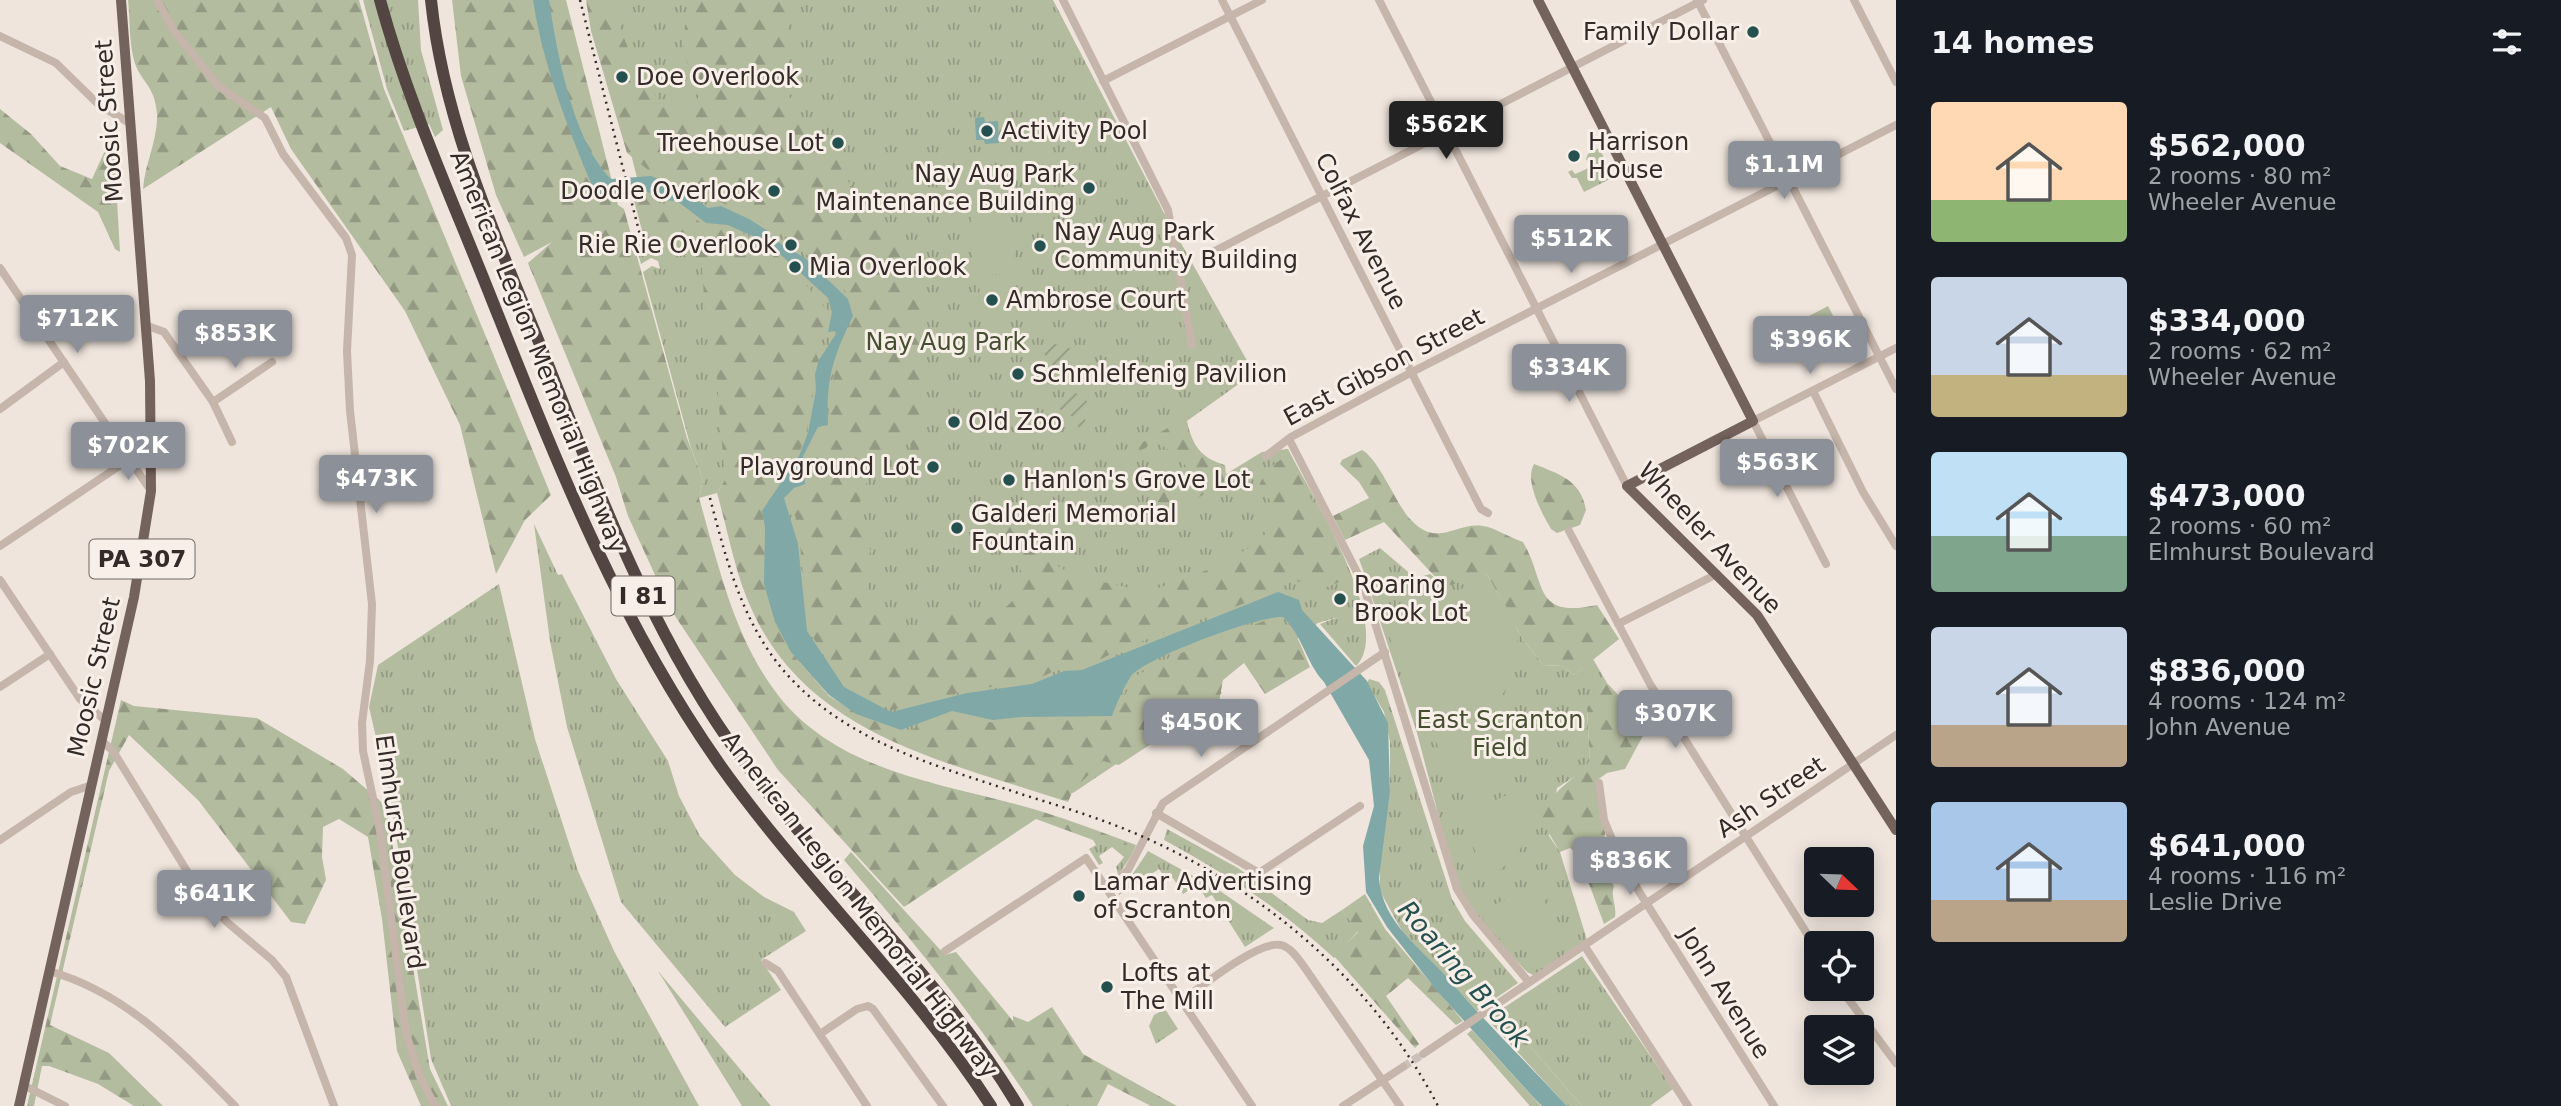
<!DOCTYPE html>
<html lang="en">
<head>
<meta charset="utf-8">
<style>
	:root { --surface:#171b24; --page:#242831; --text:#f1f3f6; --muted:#9ea1a6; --accent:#8c9099 }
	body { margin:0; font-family:"DejaVu Sans",sans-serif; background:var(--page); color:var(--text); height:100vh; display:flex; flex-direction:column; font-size:26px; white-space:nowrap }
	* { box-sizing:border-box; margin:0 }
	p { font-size:23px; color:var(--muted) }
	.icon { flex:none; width:38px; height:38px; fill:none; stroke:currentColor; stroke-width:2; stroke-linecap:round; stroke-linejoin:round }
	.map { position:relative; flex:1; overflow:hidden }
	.drawer { display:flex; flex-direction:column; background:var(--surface); width:665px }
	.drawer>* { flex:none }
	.needle { width:46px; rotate:113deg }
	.tools { position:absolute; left:1804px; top:847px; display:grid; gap:14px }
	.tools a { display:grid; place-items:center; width:70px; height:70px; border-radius:7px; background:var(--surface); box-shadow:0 4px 18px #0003; font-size:35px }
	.price { position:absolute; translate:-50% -60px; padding:0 16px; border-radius:7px; background:var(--accent); color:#fff; font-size:23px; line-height:46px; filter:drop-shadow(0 2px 4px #0008) }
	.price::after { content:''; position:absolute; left:50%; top:42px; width:21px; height:16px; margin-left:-10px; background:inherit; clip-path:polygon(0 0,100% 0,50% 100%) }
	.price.active { background:#222; color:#fff }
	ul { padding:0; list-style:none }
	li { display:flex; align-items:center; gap:21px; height:175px; padding:0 35px }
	li span { display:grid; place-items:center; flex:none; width:196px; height:140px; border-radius:7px; color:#555 }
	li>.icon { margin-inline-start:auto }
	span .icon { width:84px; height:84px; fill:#fffc; stroke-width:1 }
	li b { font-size:30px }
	h2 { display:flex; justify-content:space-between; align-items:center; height:84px; padding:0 35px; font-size:30px }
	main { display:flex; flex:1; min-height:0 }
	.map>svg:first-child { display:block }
</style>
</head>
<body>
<main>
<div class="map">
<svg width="1896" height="1106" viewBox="0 0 1896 1106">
	<defs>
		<pattern id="grass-tufts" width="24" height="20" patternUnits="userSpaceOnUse" patternTransform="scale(1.75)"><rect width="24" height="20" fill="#b4bc9f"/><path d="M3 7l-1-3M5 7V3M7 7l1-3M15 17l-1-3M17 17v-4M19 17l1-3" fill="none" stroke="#939982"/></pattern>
		<pattern id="forest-firs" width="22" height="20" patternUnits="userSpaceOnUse" patternTransform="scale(1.75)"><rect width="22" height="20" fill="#b4bc9f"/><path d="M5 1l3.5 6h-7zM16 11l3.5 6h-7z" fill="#939982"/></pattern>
		<pattern id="garden-furrows" width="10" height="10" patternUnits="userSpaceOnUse" patternTransform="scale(1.75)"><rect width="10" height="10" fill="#b4bc9f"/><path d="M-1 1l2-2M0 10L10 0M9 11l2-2" fill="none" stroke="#939982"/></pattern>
	</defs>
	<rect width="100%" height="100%" fill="#efe5dd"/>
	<g fill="url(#grass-tufts)">
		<polygon points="363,0 418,0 421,50 443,130 435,137 429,124 404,131 387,89"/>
		<path d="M592 0H1053L1164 213 1254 373 1187 421C1192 444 1200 458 1225 465L1226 474 1262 452 1288 449C1310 493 1392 621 1358 664L1356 666 1320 624 1338 617 1318 623 1257 669 1242 646 1206 670 1222 693 1073 793 919 743 873 724 827 693 777 637 722 485 717 493 699 498 703 480 691 448 643 272 652 266 660 269 658 261 651 258 641 264 633 236 652 237Z"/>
		<polygon points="1599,148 1614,177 1584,192 1577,178 1572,178 1568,172 1572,170 1575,174 1591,167 1586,159 1588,154"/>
		<polygon points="1828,306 1840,329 1800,350 1788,327"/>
		<polygon points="534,524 558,575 562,574 616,679 668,761 679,796 700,836 735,875 764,897 794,912 806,931 761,960 781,990 725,1027 621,902 567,727 550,641"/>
		<polygon points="1380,548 1413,576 1370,589 1359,559"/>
		<polygon points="1430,574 1439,581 1487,574 1522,638 1543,665 1562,666 1574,675 1593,659 1607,683 1587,709 1590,761 1580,773 1557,788 1549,836 1560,852 1587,940 1535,976 1527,972 1478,920 1455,879 1417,733 1370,591"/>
		<polygon points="499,584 535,739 578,871 614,951 699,1106 451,1106 431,1059 391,803 369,707 378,665"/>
		<polygon points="1369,679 1379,682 1385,690 1452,899 1465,921 1518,983 1477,1011 1403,933 1380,891 1380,853 1390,792 1390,742 1384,712 1367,683"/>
		<path d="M1167 829 1238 868 1308 920 1322 923 1342 910 1358 931 1334 958C1282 909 1226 874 1164 840Z"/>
		<path d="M1113 843 1136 845C1130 860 1123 869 1112 881L1106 873 1112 877 1118 874 1116 867 1124 857 1112 847 1099 856 1103 863 1099 865 1089 849 1096 845Z"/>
		<polygon points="1148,851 1220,891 1274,928 1245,947 1212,895 1206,898 1197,885 1183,894 1173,878 1167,881 1159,869 1119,895 1118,888 1130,878"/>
		<polygon points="1582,956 1673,1089 1650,1106 1582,1106 1499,1011"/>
		<polygon points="658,971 771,1106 742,1106"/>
		<polygon points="1165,1009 1178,1029 1156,1044 1149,1026 1154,1015"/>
	</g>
	<g fill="url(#forest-firs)">
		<path d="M128 0H359L384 89 551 495 525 520 496 574 460 425 405 311 291 149 271 107 143 189C145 163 158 140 157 114 155 84 139 81 134 60 129 42 130 19 128 0Z"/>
		<path d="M452 0H566L618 205 624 209 687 438 703 480 699 498C719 567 735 642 781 699 845 776 951 784 1040 811 1072 821 1104 833 1136 845H1096L1093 840 1036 819 904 907 778 770 671 610 628 516 616 477 528 263 552 242 524 257 496 195 461 76Z"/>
		<path d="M586 0H617C616 36 639 69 658 99L696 101C708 84 688 73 685 56 682 38 686 18 690 0H789V96L803 118 814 120 879 236H895L921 281 920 338 925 395 919 411 922 444 907 471 901 469 911 446 899 436C874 449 863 492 855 519L871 551 865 604 908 634 953 600 975 615 988 619C1002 611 1018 600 1022 584 1030 553 952 522 1042 511L1047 559 1072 575 1148 592 1221 565 1260 541 1281 512 1258 487 1268 468 1288 455 1352 577 1322 589 1293 580 1275 592 1121 649 1083 668H1061L1032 681 964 691 892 710 845 686 808 630 800 544 794 529 796 518 790 507C802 491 815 490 807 467L819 453 828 425 830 389 853 316 851 298 832 276 780 232 721 202 709 193 647 169 627 153 591 31Z"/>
		<polygon points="0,109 31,134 60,166 92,179 113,133 120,252 115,249 98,212 0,143"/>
		<path d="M632 193 646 194 659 203 678 205 706 227 728 225C741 234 754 238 767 247 792 266 810 289 829 313L828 332H825L816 354 819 360 806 435 798 456 762 511 791 652 829 696 860 715 902 733 953 714 994 723 1113 719 1134 677 1171 657 1269 619C1295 620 1301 647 1310 667L1265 694 1244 663 1223 680 1219 702 1199 714 1202 720 1193 724 1172 716 1161 718 1148 734 1151 744 1119 765 1103 761 1073 790 1068 802C949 762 809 737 752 610 735 574 728 531 717 493L725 480 715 356 705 311 702 268 661 238H644Z"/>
		<path d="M1180 421 1186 423C1192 445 1200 459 1224 466V481L1160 523 1157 517 1144 514C1160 492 1158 481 1189 480L1191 470C1177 459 1167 445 1151 440L1146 448 1110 461Z"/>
		<path d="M1362 450C1380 460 1397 507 1412 521 1438 548 1456 522 1483 526 1493 527 1511 538 1523 542 1547 583 1532 619 1597 605L1619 639 1574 675 1562 666 1543 665 1522 638 1487 574 1451 585 1439 581 1384 522 1345 540 1333 516 1369 498 1359 482 1340 464 1342 460Z"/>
		<path d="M1534 464C1559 474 1581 480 1586 510L1580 525 1557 533 1551 529C1542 513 1524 482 1534 464Z"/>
		<path d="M1607 683 1623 700 1635 703 1644 696 1660 719 1645 732 1625 769 1607 773 1596 781 1606 828 1600 864 1614 886C1610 898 1617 905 1615 917L1604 924 1578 854 1570 848 1560 852 1541 820C1554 785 1569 786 1590 761L1587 708Z"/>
		<polygon points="121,700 134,706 257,718 343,769 386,806 430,1069 448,1106 421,1106 397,1051 382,919 368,837 339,819 323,827 322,857 326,880 305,924 291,922 198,800 129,735 109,771 50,1025 109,1053 163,1106 134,1106 98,1084 49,1066 42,1066 34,1106 27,1106"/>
		<path d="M851 852 945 955 956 952 1013 1021V1016L1028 1022 1052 1007 1083 1054 1177 1106H1151L1108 1084 1097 1106H1033C977 1019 911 939 844 860Z"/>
		<polygon points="1365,894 1385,929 1463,1021 1456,1025 1408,978 1386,996 1419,1044 1415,1048 1334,956 1358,932 1342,910"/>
		<polygon points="1499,1011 1582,1106 1567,1106 1488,1020"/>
		<polygon points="1472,1030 1541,1106 1530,1106 1467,1034"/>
	</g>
	<g fill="url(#garden-furrows)">
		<polygon points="1053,344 1066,345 1075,353 1056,368 1045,357 1045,352"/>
		<polygon points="1076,393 1087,401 1084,430 1079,429 1076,419 1058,408 1061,398"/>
	</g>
	<g fill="#b4bc9f">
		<polygon points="1001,173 1003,223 1013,223 1014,274 973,275 969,174"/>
		<polygon points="1002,284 1004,315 982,316 979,285"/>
		<path d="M1487 579C1495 592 1507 605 1513 619 1519 632 1518 647 1516 661 1507 717 1461 719 1416 713L1385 624 1387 617Z"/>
		<path d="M1504 708C1523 746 1511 793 1466 800L1435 740 1438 733Z"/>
		<path d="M1521 789C1539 826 1523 861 1486 877L1462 820 1456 816 1459 812 1464 814Z"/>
		<path d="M1533 881 1540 883 1538 889 1566 943C1531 958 1497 949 1479 913L1531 886Z"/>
	</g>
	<g fill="#7fa8a7">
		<path d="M533 0H549C557 53 573 141 611 179L651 176 676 186 708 208 721 206 749 219 768 231 774 240 805 258 848 299 853 316C833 358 826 377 828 425L818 427 803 456 805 484 794 488 784 498 798 544 807 631 844 687 891 712 967 693 1032 684 1064 671 1082 670 1278 592 1299 600 1302 610 1367 681 1388 723 1390 792 1379 878C1382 924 1423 949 1450 981 1487 1024 1528 1064 1567 1106H1542L1534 1098 1437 991 1387 927 1366 892 1363 846 1374 806 1369 760 1324 682C1306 663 1303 636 1283 617 1259 615 1145 658 1131 676 1123 688 1117 703 1112 716L1020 717 993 720 952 711 901 730 856 714 829 695 791 652 775 622 764 584 765 527 762 511 799 456 808 433 816 390 815 374 819 360 836 334 835 331 828 332 832 312 828 298 768 243 728 225 706 223 677 201 660 200C640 179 619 204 596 195 570 133 543 67 533 0Z"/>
		<polygon points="984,117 985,122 998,121 999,143 985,144 984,140 976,140 975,118"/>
	</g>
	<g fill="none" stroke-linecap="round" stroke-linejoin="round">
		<polyline stroke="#cac0b9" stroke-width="8" stroke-dasharray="8 4" stroke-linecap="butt" points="1403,1067 1423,1054"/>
		<g stroke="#c5b5aa" stroke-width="8">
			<polyline points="157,0 174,31 218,86 265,118 283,154 346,238 352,255 347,351 350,411 372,604 370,661 362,723 363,751 380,831 406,1034 420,1077 435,1106"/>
			<polyline points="1063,0 1168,210 1192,345"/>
			<polyline points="1222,0 1481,509 1488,513"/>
			<polyline points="1379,0 1627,486"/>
			<polyline points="1697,0 1896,389"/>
			<polyline points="1854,0 1896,82"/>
			<polyline points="0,36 56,63 98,104 131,124"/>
			<polyline points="1103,81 1262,0"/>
			<polyline points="1209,254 1703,0"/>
			<polyline points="0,268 151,491"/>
			<polyline points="145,325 164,332 213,402 232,442"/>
			<polyline points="1813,391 1863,492 1896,546"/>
			<polyline points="213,402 272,362"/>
			<polyline points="0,409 64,362"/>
			<polyline points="1289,439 1363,584 1457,889 1473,915 1528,981"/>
			<polyline points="1266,456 1291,437 1412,372 1896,125"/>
			<polyline points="1569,531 1650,684 1816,948"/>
			<polyline points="0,546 134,456 153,452"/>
			<polyline points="1826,564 1753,421 1896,348"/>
			<polyline points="0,580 80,699 106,721"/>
			<polyline points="1618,624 1717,574"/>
			<polyline points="0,687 50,654"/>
			<polyline points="102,741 113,751 203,897 228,923 272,960 286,977 334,1106"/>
			<polyline points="1599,783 1604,820 1623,866 1774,1106"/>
			<polyline points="1156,813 1259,873 1360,806"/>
			<polyline points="0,840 71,792 92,785"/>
			<polyline points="1107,888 1128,870 1163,803 1385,652"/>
			<polyline points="1584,945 1688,1106"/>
			<polyline points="945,951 1086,858 1252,1106"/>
			<polyline points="765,963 778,971 867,1106"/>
			<path d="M49 971C127 993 180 1050 235 1106"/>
			<polyline points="1841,989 1896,1063"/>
			<path d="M1180 1002C1200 988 1258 940 1281 945 1292 948 1299 960 1305 968L1400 1106"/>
			<polyline points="820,1034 857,1009 868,1006 873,1009 943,1106"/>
			<polyline points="1423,1054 1896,735"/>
			<polyline points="23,1085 65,1106"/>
			<polyline points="1343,1106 1403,1067"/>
		</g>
		<g stroke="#74625c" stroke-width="10">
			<polyline points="1538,0 1753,421 1627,486 1757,615 1896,830"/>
			<polyline points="19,1106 134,597 151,491 150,381 121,0"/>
		</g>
		<g stroke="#534541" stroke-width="12">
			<path d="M380 0C408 103 453 201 492 300 557 463 618 620 720 765 804 883 912 984 991 1106"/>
			<path d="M431 0C444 126 498 241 545 357 601 498 653 639 744 762 831 880 943 980 1018 1106"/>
		</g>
		<g stroke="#342b29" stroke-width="2.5" stroke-dasharray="2 5" stroke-linecap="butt">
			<polyline points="580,0 640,235"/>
			<path d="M710 498C726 559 742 622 784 671 846 743 938 766 1024 795 1063 807 1102 819 1139 835 1265 890 1374 983 1438 1106"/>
		</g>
	</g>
	<g fill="#245050" stroke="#f7efe8" stroke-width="2.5">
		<circle cx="1753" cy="32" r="7"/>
		<circle cx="622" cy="77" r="7"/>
		<circle cx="987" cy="131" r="7"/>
		<circle cx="838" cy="143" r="7"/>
		<circle cx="1574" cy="156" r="7"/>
		<circle cx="1089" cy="188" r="7"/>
		<circle cx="774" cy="191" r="7"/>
		<circle cx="791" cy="245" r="7"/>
		<circle cx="1040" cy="246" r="7"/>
		<circle cx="795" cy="267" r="7"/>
		<circle cx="992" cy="300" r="7"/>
		<circle cx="1018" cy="374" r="7"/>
		<circle cx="954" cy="422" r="7"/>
		<circle cx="933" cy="467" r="7"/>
		<circle cx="1009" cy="480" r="7"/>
		<circle cx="957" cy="528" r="7"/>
		<circle cx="1340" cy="599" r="7"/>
		<circle cx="1079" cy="896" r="7"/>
		<circle cx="1107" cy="987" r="7"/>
	</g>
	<g text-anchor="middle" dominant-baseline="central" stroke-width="6" stroke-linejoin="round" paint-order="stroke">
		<g fill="#f7efe8" stroke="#6e6662" stroke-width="2">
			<rect x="89.5" y="539.5" width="105" height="39" rx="5"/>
			<rect x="611.5" y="576.5" width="63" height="39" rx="5"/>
		</g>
		<g font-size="23" font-weight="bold" fill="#342b29">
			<text x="142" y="559">PA 307</text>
			<text x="643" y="596">I 81</text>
		</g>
		<g font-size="24" fill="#342b29" stroke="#f7efe8" text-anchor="start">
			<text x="1739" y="32" text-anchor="end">Family Dollar</text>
			<text x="636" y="77">Doe Overlook</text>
			<text x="1001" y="131">Activity Pool</text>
			<text x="1588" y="142">Harrison<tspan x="1588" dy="28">House</tspan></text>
			<text x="824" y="143" text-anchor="end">Treehouse Lot</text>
			<text x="1075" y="174" text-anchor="end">Nay Aug Park<tspan x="1075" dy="28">Maintenance Building</tspan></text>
			<text x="760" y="191" text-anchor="end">Doodle Overlook</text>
			<text x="1054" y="232">Nay Aug Park<tspan x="1054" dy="28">Community Building</tspan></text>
			<text x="777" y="245" text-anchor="end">Rie Rie Overlook</text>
			<text x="809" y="267">Mia Overlook</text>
			<text x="1006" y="300">Ambrose Court</text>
			<text x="1032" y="374">Schmlelfenig Pavilion</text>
			<text x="968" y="422">Old Zoo</text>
			<text x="919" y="467" text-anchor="end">Playground Lot</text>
			<text x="1023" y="480">Hanlon's Grove Lot</text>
			<text x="971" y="514">Galderi Memorial<tspan x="971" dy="28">Fountain</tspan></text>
			<text x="1354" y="585">Roaring<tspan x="1354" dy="28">Brook Lot</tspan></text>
			<text x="1093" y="882">Lamar Advertising<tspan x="1093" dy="28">of Scranton</tspan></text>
			<text x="1121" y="973">Lofts at<tspan x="1121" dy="28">The Mill</tspan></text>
		</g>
		<g font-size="24" fill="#342b29" stroke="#f7efe8">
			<text transform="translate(109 121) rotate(-94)">Moosic Street</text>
			<text transform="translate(1361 231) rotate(63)">Colfax Avenue</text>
			<text transform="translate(538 352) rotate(68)">American Legion Memorial Highway</text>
			<text transform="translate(1384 367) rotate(-28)">East Gibson Street</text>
			<text transform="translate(1710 538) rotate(47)">Wheeler Avenue</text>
			<text transform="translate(94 677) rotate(-77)">Moosic Street</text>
			<text transform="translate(1771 797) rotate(-34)">Ash Street</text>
			<text transform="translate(400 852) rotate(82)">Elmhurst Boulevard</text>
			<text transform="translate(860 905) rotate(52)">American Legion Memorial Highway</text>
			<text transform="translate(1725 993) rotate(58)">John Avenue</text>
		</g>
		<g font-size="24" fill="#454f30" stroke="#f7efe8">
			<text x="946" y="342">Nay Aug Park</text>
			<text x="1500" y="720">East Scranton<tspan x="1500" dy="28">Field</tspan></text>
		</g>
		<g font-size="26" font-style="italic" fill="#245050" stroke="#f7efe8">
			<text transform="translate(1464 974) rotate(49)">Roaring Brook</text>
		</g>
	</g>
</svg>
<div class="tools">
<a><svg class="needle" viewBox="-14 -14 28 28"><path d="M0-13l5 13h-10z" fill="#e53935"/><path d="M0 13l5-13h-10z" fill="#9ea1a6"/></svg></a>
<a><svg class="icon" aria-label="locate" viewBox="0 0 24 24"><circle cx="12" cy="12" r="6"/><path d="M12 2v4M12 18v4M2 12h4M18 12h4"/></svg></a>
<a><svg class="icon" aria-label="layers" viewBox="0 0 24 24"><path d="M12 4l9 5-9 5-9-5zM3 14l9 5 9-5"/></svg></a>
</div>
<b class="price active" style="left:1446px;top:161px">$562K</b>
<b class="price" style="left:1784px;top:201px">$1.1M</b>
<b class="price" style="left:1571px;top:275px">$512K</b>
<b class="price" style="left:77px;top:355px">$712K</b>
<b class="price" style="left:235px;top:370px">$853K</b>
<b class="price" style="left:1810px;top:376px">$396K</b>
<b class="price" style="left:1569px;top:404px">$334K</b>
<b class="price" style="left:128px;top:482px">$702K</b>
<b class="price" style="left:1777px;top:499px">$563K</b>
<b class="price" style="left:376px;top:515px">$473K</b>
<b class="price" style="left:1675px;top:750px">$307K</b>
<b class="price" style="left:1201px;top:759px">$450K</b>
<b class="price" style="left:1630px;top:897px">$836K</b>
<b class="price" style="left:214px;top:930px">$641K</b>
</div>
<section class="drawer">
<h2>14 homes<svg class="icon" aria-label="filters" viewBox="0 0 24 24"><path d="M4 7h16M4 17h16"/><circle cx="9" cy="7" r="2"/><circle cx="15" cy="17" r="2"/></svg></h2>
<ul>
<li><span style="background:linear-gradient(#ffd9b3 70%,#8fb573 0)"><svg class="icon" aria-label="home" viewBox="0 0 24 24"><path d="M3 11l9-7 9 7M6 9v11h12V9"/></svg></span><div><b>$562,000</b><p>2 rooms · 80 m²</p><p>Wheeler Avenue</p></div></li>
<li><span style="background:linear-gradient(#c9d6e8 70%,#c2b280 0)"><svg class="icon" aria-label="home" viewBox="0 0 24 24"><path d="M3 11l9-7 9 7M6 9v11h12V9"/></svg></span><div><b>$334,000</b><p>2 rooms · 62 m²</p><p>Wheeler Avenue</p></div></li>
<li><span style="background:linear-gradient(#bfe0f5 60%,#7fa58c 0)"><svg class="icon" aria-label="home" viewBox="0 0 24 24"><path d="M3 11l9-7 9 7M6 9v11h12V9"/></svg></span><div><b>$473,000</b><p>2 rooms · 60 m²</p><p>Elmhurst Boulevard</p></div></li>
<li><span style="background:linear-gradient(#c9d6e8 70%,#b9a48a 0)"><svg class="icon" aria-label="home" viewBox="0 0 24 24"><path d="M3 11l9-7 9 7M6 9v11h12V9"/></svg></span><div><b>$836,000</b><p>4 rooms · 124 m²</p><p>John Avenue</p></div></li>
<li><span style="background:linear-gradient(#a9c7e8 70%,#b9a48a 0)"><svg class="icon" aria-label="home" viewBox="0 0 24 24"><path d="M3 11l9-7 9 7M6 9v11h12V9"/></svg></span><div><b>$641,000</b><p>4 rooms · 116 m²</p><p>Leslie Drive</p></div></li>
</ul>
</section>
</main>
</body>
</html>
